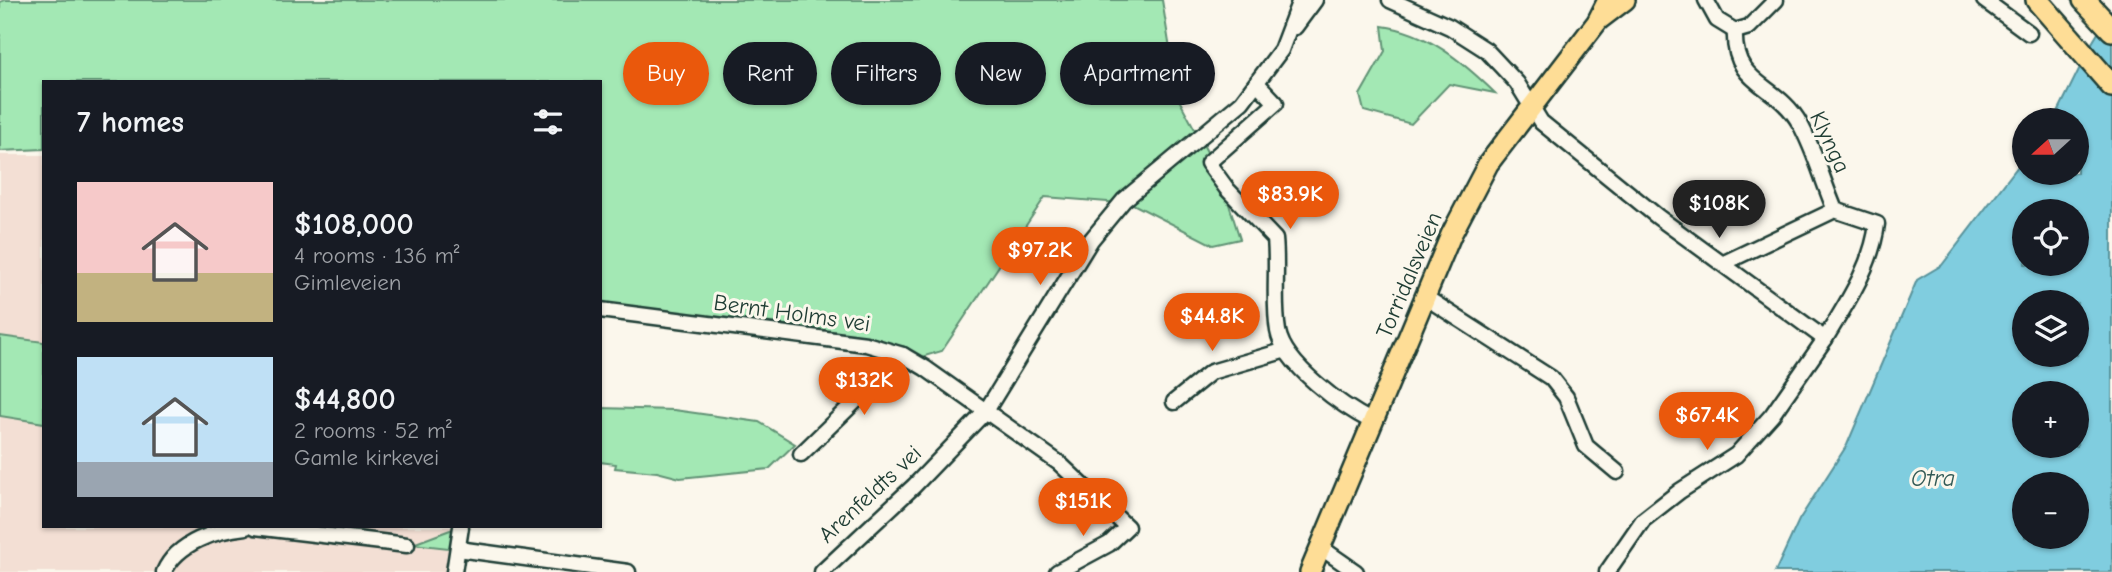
<!DOCTYPE html>
<html lang="en">
<head>
<meta charset="utf-8">
<style>
	:root { --surface:#171b24; --page:#20242c; --text:#f1f3f6; --muted:#9ea1a6; --accent:#ea580c }
	body { margin:0; font-family:"Comic Neue",sans-serif; background:var(--page); color:var(--text); height:100vh; display:flex; flex-direction:column; font-size:26px; white-space:nowrap }
	* { box-sizing:border-box; margin:0 }
	p { font-size:23px; color:var(--muted) }
	.icon { flex:none; width:38px; height:38px; fill:none; stroke:currentColor; stroke-width:2; stroke-linecap:round; stroke-linejoin:round }
	.map { position:relative; flex:1; overflow:hidden }
	.sheet { position:absolute; left:42px; top:80px; width:560px; height:448px; display:flex; flex-direction:column; background:var(--surface); border-radius:0px; box-shadow:0 2px 5px #0004 }
	.sheet>* { flex:none }
	.guide { position:absolute; left:623px; top:42px; width:665px; height:63px; display:flex; gap:14px }
	.needle { width:46px; rotate:249deg }
	.tools { position:absolute; left:2012px; top:108px; display:grid; gap:14px }
	.tools a { display:grid; place-items:center; width:77px; height:77px; border-radius:50%; background:var(--surface); box-shadow:0 2px 5px #0004; font-size:35px }
	.price { position:absolute; translate:-50% -60px; padding:0 16px; border-radius:24px; background:var(--accent); color:#fff; font-size:23px; line-height:46px; filter:drop-shadow(0 2px 4px #0008) }
	.price::after { content:''; position:absolute; left:50%; top:42px; width:21px; height:16px; margin-left:-10px; background:inherit; clip-path:polygon(0 0,100% 0,50% 100%) }
	.price.current { background:#222; color:#fff }
	ul { padding:0; list-style:none }
	li { display:flex; align-items:center; gap:21px; height:175px; padding:0 35px }
	li span { display:grid; place-items:center; flex:none; width:196px; height:140px; border-radius:0px; color:#555 }
	li>.icon { margin-inline-start:auto }
	span .icon { width:84px; height:84px; fill:#fffc; stroke-width:1 }
	li b { font-size:30px }
	h2 { display:flex; justify-content:space-between; align-items:center; height:84px; padding:0 35px; font-size:30px }
	.chip { padding:0 24px; border-radius:32px; background:var(--surface); box-shadow:0 2px 5px #0004; font-size:24px; line-height:63px }
	.chip.current { background:var(--accent); color:#fff }
	.map>svg:first-child { display:block }
</style>
</head>
<body>
<div class="map">
<svg width="2112" height="572" viewBox="0 0 2112 572">
	<rect width="100%" height="100%" fill="#fbf7ec"/>
	<filter id="ink" filterUnits="userSpaceOnUse"><feTurbulence type="fractalNoise" baseFrequency=".0143" numOctaves="2"/><feDisplacementMap in="SourceGraphic" scale="14" xChannelSelector="R" yChannelSelector="G"/><feConvolveMatrix kernelMatrix="1 2 1 2 8 2 1 2 1" color-interpolation-filters="sRGB"/></filter>
	<g filter="url(#ink)">
		<polygon fill="#f3dfd4" points="0,155 44,155 44,527 451,527 446,572 0,572"/>
		<g fill="#a3e8b4" stroke="#619274" stroke-width="2">
			<polygon points="5,0 1162,0 1178,98 1220,176 1240,239 1213,245 1133,204 1045,197 942,351 911,360 883,343 600,308 600,82 44,82 44,149 0,151 0,2"/>
			<path d="M1382 26C1428 32 1463 62 1495 93L1449 84 1411 124 1364 111 1360 95 1385 51Z"/>
			<polygon points="0,336 44,342 44,423 0,416"/>
			<polygon points="600,408 674,410 759,422 795,444 769,469 680,478 657,472 615,468 616,464 600,462"/>
			<polygon points="458,527 457,549 413,544"/>
		</g>
		<path fill="#80cddf" stroke="#59939b" stroke-width="2" fill-rule="evenodd" d="M2112 10V572H1775L1799 520 1847 445 1917 280 1942 265 2025 157V173H2077V121H2033L2034 117 2052 120 2055 118 2092 43ZM2025 212H2077V264H2025ZM2025 303H2077V355H2025ZM2025 394H2077V446H2025ZM2025 485H2077V537H2025Z"/>
		<g fill="none" stroke-linecap="round" stroke-linejoin="round">
			<defs>
				<g id="minor">
					<path d="M1390 0 1450 27 1486 50 1517 83 1541 122 1658 217 1825 339C1846 304 1872 266 1877 224L1835 210C1823 182 1815 151 1800 124 1778 83 1732 86 1735 31"/>
					<polyline points="1706,0 1717,20 1735,31 1749,27 1776,0"/>
					<polyline points="1984,0 2029,33"/>
					<polyline points="1295,27 1315,0"/>
					<path d="M1258 84 1276 103 1208 163 1227 189 1275 239C1278 269 1273 302 1278 331 1284 365 1343 407 1373 422"/>
					<polyline points="1724,263 1835,210"/>
					<polyline points="1425,297 1551,378 1566,397 1586,446 1617,472"/>
					<polyline points="600,310 866,344 903,355 925,368 1059,463 1127,527 1109,544 1057,572"/>
					<polyline points="1174,402 1211,372 1283,351"/>
					<polyline points="801,454 903,355"/>
					<polyline points="255,527 407,545"/>
					<polyline points="1320,547 1356,572"/>
					<polyline points="458,549 628,572"/>
					<path d="M164 572C177 542 217 530 246 527"/>
					<polyline points="454,572 461,527"/>
					<polyline points="822,572 914,486 986,411 1091,240 1124,200 1242,102 1281,50 1300,0"/>
					<polyline points="1607,572 1643,520 1680,491 1736,455 1772,415 1825,339"/>
				</g>
				<g id="major">
					<polyline points="1600,19 1625,0"/>
					<polyline points="1310,572 1451,235 1488,164 1597,22 1608,0"/>
				</g>
				<g id="highway">
					<polyline points="2037,0 2112,86"/>
					<polyline points="2084,0 2112,30"/>
				</g>
			</defs>
			<use href="#minor" stroke="#1f3d34" stroke-width="19"/>
			<use href="#major" stroke="#1f3d34" stroke-width="24"/>
			<use href="#highway" stroke="#1f3d34" stroke-width="26"/>
			<use href="#minor" stroke="#fbf7ec" stroke-width="14"/>
			<use href="#major" stroke="#fedd96" stroke-width="19"/>
			<use href="#highway" stroke="#fedd96" stroke-width="21"/>
		</g>
	</g>
	<g text-anchor="middle" dominant-baseline="central" stroke-width="6" stroke-linejoin="round" paint-order="stroke">
		<g font-size="23" fill="#1f3d34" stroke="#fbf7ec">
			<text transform="translate(1830 142) rotate(65)">Klynga</text>
			<text transform="translate(1409 275) rotate(-67)">Torridalsveien</text>
			<text transform="translate(792 313) rotate(8)">Bernt Holms vei</text>
			<text transform="translate(870 494) rotate(-43)">Arenfeldts vei</text>
		</g>
		<g font-size="24" font-style="italic" fill="#325a56" stroke="#fbf7ec">
			<text x="1933" y="478">Otra</text>
		</g>
	</g>
</svg>
<div class="tools">
<a><svg class="needle" viewBox="-14 -14 28 28"><path d="M0-13l5 13h-10z" fill="#e53935"/><path d="M0 13l5-13h-10z" fill="#9ea1a6"/></svg></a>
<a><svg class="icon" aria-label="locate" viewBox="0 0 24 24"><circle cx="12" cy="12" r="6"/><path d="M12 2v4M12 18v4M2 12h4M18 12h4"/></svg></a>
<a><svg class="icon" aria-label="layers" viewBox="0 0 24 24"><path d="M12 4l9 5-9 5-9-5zM3 14l9 5 9-5"/></svg></a>
<a>+</a>
<a>−</a>
</div>
<b class="price" style="left:1290px;top:231px">$83.9K</b>
<b class="price current" style="left:1719px;top:240px">$108K</b>
<b class="price" style="left:1040px;top:287px">$97.2K</b>
<b class="price" style="left:1212px;top:353px">$44.8K</b>
<b class="price" style="left:864px;top:417px">$132K</b>
<b class="price" style="left:1707px;top:452px">$67.4K</b>
<b class="price" style="left:1083px;top:538px">$151K</b>
<div class="guide">
<a class="chip current">Buy</a>
<a class="chip">Rent</a>
<a class="chip">Filters</a>
<a class="chip">New</a>
<a class="chip">Apartment</a>
</div>
<section class="sheet">
<h2>7 homes<svg class="icon" aria-label="filters" viewBox="0 0 24 24"><path d="M4 7h16M4 17h16"/><circle cx="9" cy="7" r="2"/><circle cx="15" cy="17" r="2"/></svg></h2>
<ul>
<li><span style="background:linear-gradient(#f6c9c9 65%,#c2b280 0)"><svg class="icon" aria-label="home" viewBox="0 0 24 24"><path d="M3 11l9-7 9 7M6 9v11h12V9"/></svg></span><div><b>$108,000</b><p>4 rooms · 136 m²</p><p>Gimleveien</p></div></li>
<li><span style="background:linear-gradient(#bfe0f5 75%,#9aa5b1 0)"><svg class="icon" aria-label="home" viewBox="0 0 24 24"><path d="M3 11l9-7 9 7M6 9v11h12V9"/></svg></span><div><b>$44,800</b><p>2 rooms · 52 m²</p><p>Gamle kirkevei</p></div></li>
</ul>
</section>
</div>
</body>
</html>
